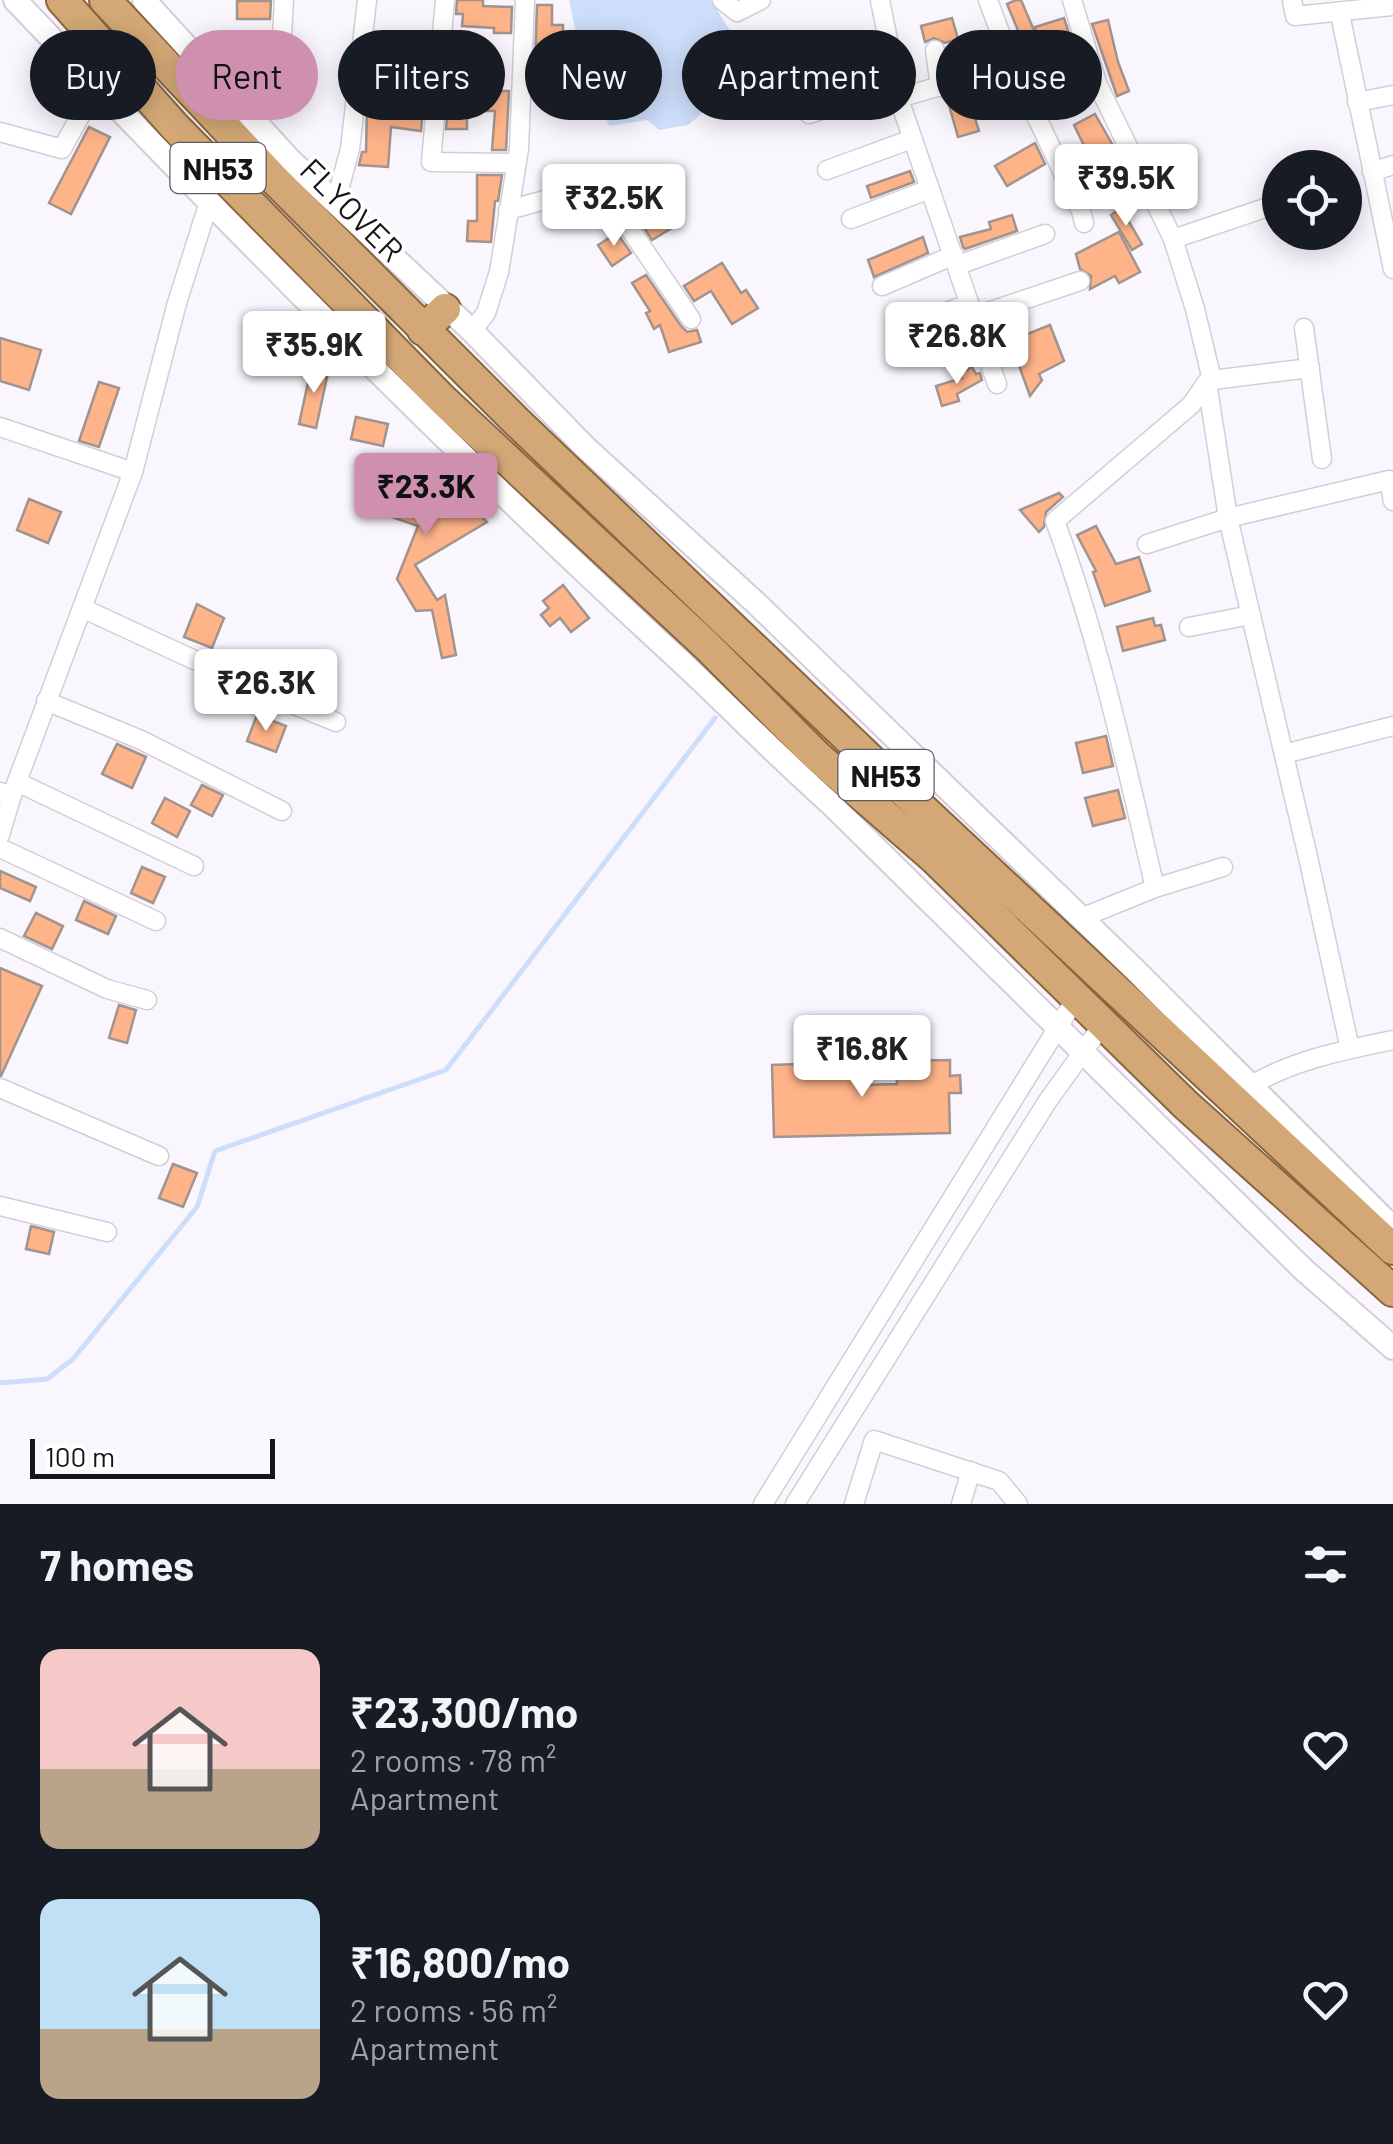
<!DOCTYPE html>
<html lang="en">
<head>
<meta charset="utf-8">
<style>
	:root { --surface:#171b24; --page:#20242c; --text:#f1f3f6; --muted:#9ea1a6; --accent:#cf90b0 }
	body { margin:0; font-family:Barlow,sans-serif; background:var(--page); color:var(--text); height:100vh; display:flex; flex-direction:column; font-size:38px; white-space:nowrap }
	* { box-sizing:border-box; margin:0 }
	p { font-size:32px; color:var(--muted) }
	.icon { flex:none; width:55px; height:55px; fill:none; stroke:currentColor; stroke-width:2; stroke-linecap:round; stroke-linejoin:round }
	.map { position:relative; height:1504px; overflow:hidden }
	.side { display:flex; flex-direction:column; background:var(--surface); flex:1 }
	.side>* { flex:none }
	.top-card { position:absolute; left:30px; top:30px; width:1335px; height:90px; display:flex; gap:20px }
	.tools { position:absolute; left:1262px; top:150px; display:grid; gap:20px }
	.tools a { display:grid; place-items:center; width:100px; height:100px; border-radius:50%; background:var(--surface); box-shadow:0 5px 25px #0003; font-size:50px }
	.scale { position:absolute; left:30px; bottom:25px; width:245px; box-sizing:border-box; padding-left:10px; border:5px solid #181519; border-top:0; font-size:28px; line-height:35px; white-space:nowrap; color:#181519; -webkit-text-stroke:8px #fff; paint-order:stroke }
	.price { position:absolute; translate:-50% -85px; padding:0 22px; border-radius:10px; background:#fff; color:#222; font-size:32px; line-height:65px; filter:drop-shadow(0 2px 5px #0008) }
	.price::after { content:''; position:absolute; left:50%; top:60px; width:30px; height:22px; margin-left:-15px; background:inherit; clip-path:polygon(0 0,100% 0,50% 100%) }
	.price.on { background:var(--accent); color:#111 }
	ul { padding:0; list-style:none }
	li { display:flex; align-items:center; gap:30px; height:250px; padding:0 40px }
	li span { display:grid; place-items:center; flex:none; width:280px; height:200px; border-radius:20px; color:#555 }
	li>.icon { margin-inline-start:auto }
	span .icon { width:120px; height:120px; fill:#fffc; stroke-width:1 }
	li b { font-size:42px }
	h2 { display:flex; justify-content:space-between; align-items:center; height:120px; padding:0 40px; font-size:42px }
	.tag { padding:0 35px; border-radius:45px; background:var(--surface); box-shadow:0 5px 25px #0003; font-size:35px; line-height:90px }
	.tag.on { background:var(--accent); color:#111 }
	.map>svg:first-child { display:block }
</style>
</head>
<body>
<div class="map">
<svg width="1393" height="1504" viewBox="0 0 1393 1504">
	<rect width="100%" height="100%" fill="#faf6fe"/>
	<polygon fill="#cddefa" points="569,0 711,0 746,56 747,77 688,125 659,130 647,120 609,126 580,51"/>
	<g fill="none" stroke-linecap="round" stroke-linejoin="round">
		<polyline stroke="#cddefa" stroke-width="5" points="0,1383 47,1379 73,1359 197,1207 215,1151 446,1070 715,718"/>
	</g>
	<g fill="#feb388" stroke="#a1948e" stroke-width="2.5">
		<polygon points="457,0 483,0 483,6 512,7 511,33 494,33 494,28 462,26 463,14 456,14"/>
		<polygon points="1016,0 1021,0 1036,35 1022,40 1007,4"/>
		<polygon points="237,1 271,1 270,19 237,19"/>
		<polygon points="537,5 552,5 552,25 563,25 563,38 581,38 583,67 535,65"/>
		<polygon points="952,18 958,39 945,43 934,38 925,42 921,26"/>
		<polygon points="1064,18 1073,46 1044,55 1035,27"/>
		<polygon points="1108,20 1118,62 1129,91 1117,96 1092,24"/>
		<polygon points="856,43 860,63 830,70 825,51"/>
		<polygon points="452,64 474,66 472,91 509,91 506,150 492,150 495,111 467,111 467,129 446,129"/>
		<polygon points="405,81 425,83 421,131 391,127 388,167 359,165 362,152 366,152 367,106 403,110"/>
		<polygon points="969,99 979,131 958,137 949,105"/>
		<polygon points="1095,114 1119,156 1096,170 1074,125"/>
		<polygon points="89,127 110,137 71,214 49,203"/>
		<polygon points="1035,143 1045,164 1007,186 995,166"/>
		<polygon points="910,171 914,182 871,198 867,186"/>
		<polygon points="477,175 502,175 498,201 495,201 491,242 467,241 468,221 477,221"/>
		<polygon points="662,188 683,221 652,240 643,226 647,223 636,203"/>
		<polygon points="1121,208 1142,244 1132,250 1111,215"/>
		<polygon points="1012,215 1017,231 965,249 963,247 960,237 991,229 989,222"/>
		<polygon points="1119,232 1140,272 1119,283 1115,276 1090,289 1091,276 1080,269 1076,254"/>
		<polygon points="617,233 631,253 612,266 598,245"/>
		<polygon points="923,237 928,253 874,277 868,260"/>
		<polygon points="722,263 741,293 746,290 758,308 732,324 711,291 694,301 684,286"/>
		<polygon points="646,275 681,326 687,332 697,330 701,342 669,352 660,325 654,329 646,313 650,311 632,283"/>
		<polygon points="1050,325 1064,361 1039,374 1042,380 1030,396 1010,341"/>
		<polygon points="0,338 41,350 29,390 0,381"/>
		<polygon points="312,364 329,368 316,428 299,424"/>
		<polygon points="972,367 976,374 980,373 982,380 957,394 959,401 942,406 936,386 962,378 960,374"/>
		<polygon points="99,382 119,388 99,447 79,441"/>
		<polygon points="356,417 388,424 383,446 351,439"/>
		<polygon points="438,472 487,522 415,565 437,600 445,595 456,655 442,658 432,610 416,611 397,579 418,526 363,507 371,478 401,486 403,480 432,489"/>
		<polygon points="1059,493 1063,497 1046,512 1044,527 1039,532 1020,510"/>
		<polygon points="29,499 61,512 48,543 17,530"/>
		<polygon points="1096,526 1116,564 1139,557 1150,591 1105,606 1093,572 1096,571 1077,535"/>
		<polygon points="563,585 589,618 571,632 560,618 550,626 541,615 549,608 543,601"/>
		<polygon points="197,604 224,618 212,648 184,637"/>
		<polygon points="1153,618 1155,626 1161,625 1165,640 1123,651 1117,627"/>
		<polygon points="257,715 286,726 276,752 247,741"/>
		<polygon points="1106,736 1113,766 1083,773 1076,743"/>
		<polygon points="117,744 146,757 132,788 102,774"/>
		<polygon points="202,785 223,795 212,816 191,805"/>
		<polygon points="1118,790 1125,818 1093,826 1085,798"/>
		<polygon points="165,798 190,811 177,837 152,823"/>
		<polygon points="142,867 165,877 153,903 131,893"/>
		<polygon points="0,871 36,887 30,901 0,888"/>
		<polygon points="84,901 116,916 108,934 76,920"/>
		<polygon points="36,913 63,926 52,949 24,936"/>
		<polygon points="0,968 42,986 1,1076 0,1076"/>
		<polygon points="119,1005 136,1010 127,1043 109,1038"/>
		<polygon points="950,1060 950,1076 960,1075 961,1093 949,1093 950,1133 774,1137 772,1065 856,1062 857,1085 897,1084 896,1061"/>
		<polygon points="173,1164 197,1173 183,1207 159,1198"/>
		<polygon points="31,1226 54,1232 49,1254 26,1249"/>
	</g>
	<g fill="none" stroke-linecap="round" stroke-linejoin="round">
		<defs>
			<g id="minor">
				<polyline points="445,0 431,162 516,163"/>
				<polyline points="722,0 737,12 761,0"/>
				<polyline points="880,0 901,105 997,384"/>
				<polyline points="988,0 1012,65 1081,211 1084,223"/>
				<polyline points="1072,0 1097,83 1173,239 1195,309 1212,380 1207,382 1228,518 1308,857 1350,1049"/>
				<polyline points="1292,0 1295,16 1393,6"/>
				<polyline points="1340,14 1393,269"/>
				<polyline points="935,50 940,87"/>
				<polyline points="899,98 1012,65"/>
				<polyline points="1357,102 1393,95"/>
				<polyline points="809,114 896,85"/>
				<polyline points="253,118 279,87 284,0"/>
				<polyline points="0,132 62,149 96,87"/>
				<polyline points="827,170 912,139"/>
				<polyline points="1372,172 1393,165"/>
				<polyline points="336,201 350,149 367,0"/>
				<polyline points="508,210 600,185 691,319"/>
				<polyline points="851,219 930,189"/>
				<polyline points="1173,239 1280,203"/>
				<polyline points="958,265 1045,234"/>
				<polyline points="882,286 954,255"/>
				<polyline points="973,317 1080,281"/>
				<polyline points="910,325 969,304"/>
				<polyline points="1304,328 1322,459"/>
				<polyline points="472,331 486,313 499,272 519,149 525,0"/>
				<polyline points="1212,380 1310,368"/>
				<polyline points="0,427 133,472"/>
				<polyline points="1147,544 1228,518 1389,480 1393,501"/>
				<polyline points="82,608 270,695 336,722"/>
				<polyline points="1189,627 1251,615"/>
				<polyline points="46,701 141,740 282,811"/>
				<polyline points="1284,754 1393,726"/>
				<polyline points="17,782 194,866"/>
				<polyline points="0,792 12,795 133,472 177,303 209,202"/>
				<polyline points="0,835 12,795"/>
				<polyline points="0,848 156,921"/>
				<path d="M1155 888C1126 764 1099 640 1055 521L1191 405 1207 382"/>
				<polyline points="1081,918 1155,888 1223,867"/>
				<polyline points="0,938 107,989 147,1000"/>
				<path d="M1250 1086C1293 1060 1345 1050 1393 1040"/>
				<polyline points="0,1088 159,1156"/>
				<polyline points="0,1206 107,1232"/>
				<polyline points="763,1504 1076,998"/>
				<polyline points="795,1504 1047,1102 1103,1024"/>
				<polyline points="854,1504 874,1440 999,1481 1018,1504"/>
				<polyline points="961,1504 971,1471"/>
			</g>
			<g id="tertiary">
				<path d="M15 0C229 226 447 446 676 657 728 705 777 756 830 803L1304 1270 1393 1348"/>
				<polyline points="144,0 290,160 472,331 585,447 758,605 1134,969 1393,1228"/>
			</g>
			<g id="trunk">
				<polyline points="62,0 176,128 442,399 706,645 818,757 935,859 1186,1105 1393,1291"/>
				<polyline points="105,0 272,177 516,421 897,785 1393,1249"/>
				<polyline points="423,330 445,309"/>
			</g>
		</defs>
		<use href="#minor" stroke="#d4cdd9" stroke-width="21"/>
		<use href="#tertiary" stroke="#d4cdd9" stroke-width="26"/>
		<use href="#trunk" stroke="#8a663f" stroke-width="34"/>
		<use href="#minor" stroke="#fff" stroke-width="18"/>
		<use href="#tertiary" stroke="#fff" stroke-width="22"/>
		<use href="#trunk" stroke="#d3a876" stroke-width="30"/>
	</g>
	<g text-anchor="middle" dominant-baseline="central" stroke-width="8" stroke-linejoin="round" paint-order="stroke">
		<g fill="#fff" stroke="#5d5b5e" stroke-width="2.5">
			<rect x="170.5" y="143" width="95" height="50" rx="8"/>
			<rect x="838.5" y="750" width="95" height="50" rx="8"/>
		</g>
		<g font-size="30" font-weight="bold" fill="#181519">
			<text x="218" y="168">NH53</text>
			<text x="886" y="775">NH53</text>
		</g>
		<g font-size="32" fill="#181519" stroke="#fff">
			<text transform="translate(353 209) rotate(45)">FLYOVER</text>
		</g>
	</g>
</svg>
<div class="tools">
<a><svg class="icon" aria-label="locate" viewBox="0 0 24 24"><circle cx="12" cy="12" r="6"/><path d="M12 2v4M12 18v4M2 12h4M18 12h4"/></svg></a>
</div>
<div class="scale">100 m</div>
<b class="price" style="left:1126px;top:229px">₹39.5K</b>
<b class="price" style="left:614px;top:249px">₹32.5K</b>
<b class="price" style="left:957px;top:387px">₹26.8K</b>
<b class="price" style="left:314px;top:396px">₹35.9K</b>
<b class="price on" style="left:426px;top:538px">₹23.3K</b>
<b class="price" style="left:266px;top:734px">₹26.3K</b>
<b class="price" style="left:862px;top:1100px">₹16.8K</b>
<div class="top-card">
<a class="tag">Buy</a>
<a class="tag on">Rent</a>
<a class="tag">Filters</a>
<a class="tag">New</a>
<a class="tag">Apartment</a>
<a class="tag">House</a>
</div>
</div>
<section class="side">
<h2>7 homes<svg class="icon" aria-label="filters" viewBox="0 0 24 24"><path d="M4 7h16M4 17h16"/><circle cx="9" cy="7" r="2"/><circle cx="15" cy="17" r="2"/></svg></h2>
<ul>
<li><span style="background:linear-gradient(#f6c9c9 60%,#b9a48a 0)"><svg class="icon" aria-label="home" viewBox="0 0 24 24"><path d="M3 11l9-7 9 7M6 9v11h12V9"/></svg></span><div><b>₹23,300/mo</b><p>2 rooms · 78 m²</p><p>Apartment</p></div><svg class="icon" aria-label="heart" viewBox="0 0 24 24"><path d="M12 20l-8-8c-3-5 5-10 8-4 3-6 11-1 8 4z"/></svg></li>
<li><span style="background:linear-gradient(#bfe0f5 65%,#b9a48a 0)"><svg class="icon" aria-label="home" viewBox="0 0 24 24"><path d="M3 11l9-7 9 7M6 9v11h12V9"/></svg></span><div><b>₹16,800/mo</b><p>2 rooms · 56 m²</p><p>Apartment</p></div><svg class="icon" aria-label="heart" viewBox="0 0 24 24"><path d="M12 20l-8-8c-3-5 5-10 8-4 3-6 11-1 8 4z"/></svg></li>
</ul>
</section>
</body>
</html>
